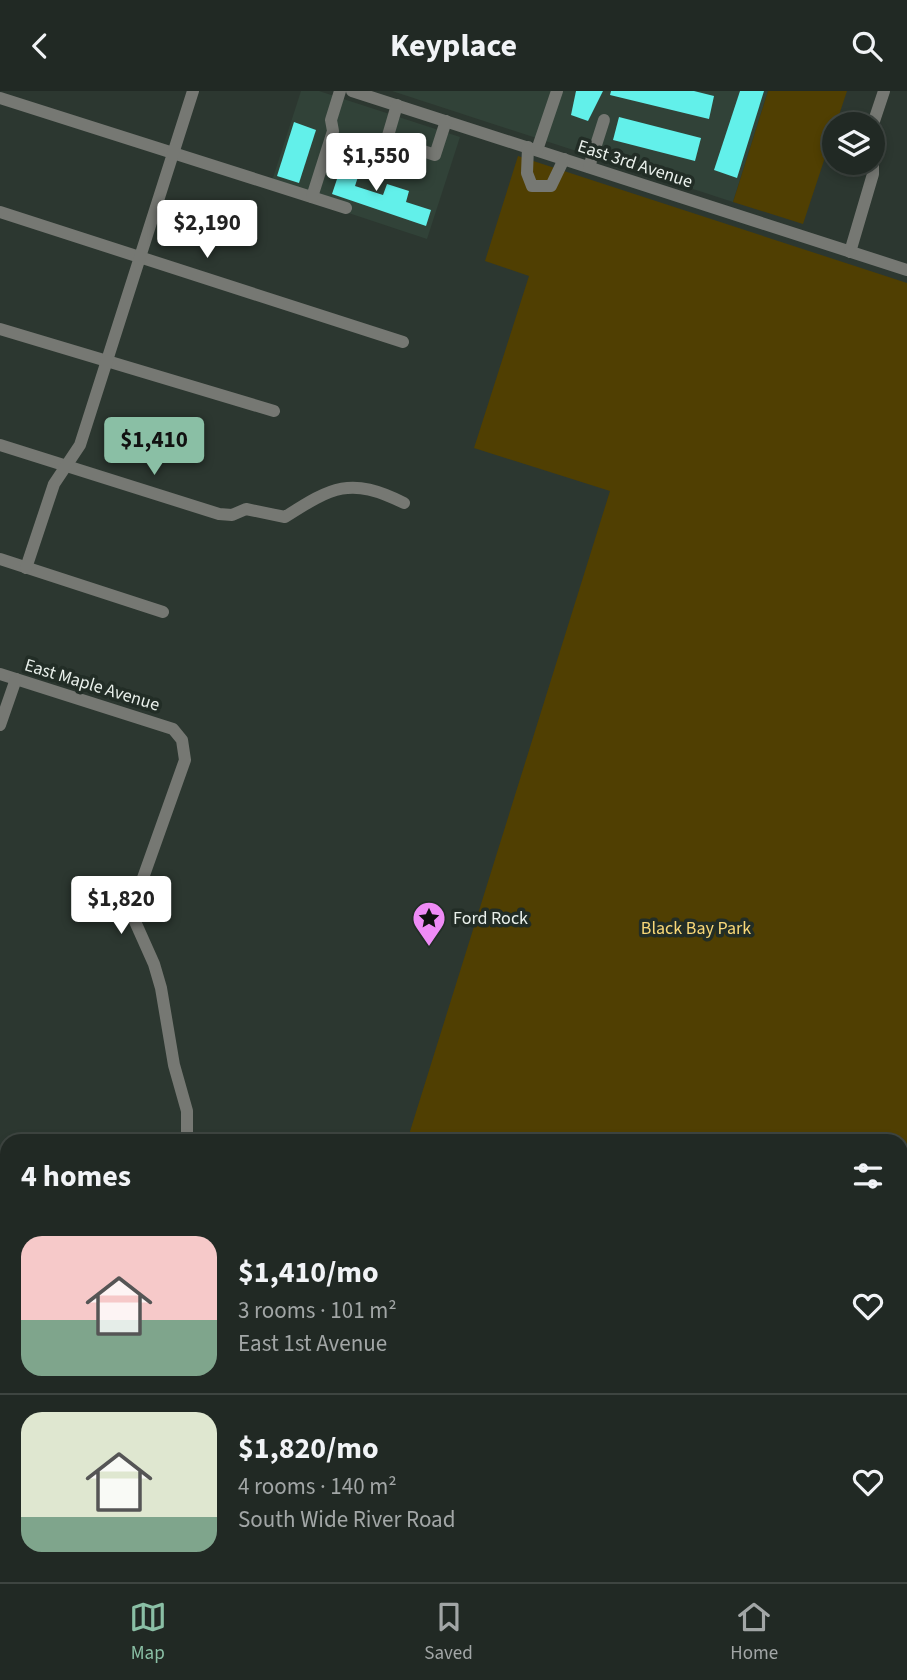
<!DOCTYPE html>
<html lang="en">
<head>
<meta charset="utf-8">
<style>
	:root { --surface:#212924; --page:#2d3531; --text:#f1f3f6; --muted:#a2a6a6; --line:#3e4541; --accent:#8abfa5 }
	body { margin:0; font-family:"Source Sans 3",sans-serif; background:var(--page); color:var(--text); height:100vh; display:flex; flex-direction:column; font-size:26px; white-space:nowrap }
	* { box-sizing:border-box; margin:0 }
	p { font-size:23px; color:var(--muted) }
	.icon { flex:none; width:38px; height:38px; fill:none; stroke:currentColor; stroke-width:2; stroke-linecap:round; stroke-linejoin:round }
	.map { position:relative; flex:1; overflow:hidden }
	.drawer { position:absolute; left:0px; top:1043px; width:908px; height:448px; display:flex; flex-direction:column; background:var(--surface); border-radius:21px 21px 0 0; box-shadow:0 4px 10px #0003,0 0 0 2px var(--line) }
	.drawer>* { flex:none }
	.fabs { position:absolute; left:822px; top:21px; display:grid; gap:14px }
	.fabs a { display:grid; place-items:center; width:63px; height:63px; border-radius:50%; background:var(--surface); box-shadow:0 4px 10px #0003,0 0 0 2px var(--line); font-size:35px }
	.price { position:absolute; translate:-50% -60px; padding:0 16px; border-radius:7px; background:#fff; color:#222; font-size:23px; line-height:46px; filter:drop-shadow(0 2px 4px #0008) }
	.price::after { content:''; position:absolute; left:50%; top:42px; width:21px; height:16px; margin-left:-10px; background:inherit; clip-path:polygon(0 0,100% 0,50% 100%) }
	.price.current { background:var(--accent); color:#111 }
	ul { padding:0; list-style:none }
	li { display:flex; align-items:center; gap:21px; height:175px; padding:0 21px }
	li+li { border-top:2px solid var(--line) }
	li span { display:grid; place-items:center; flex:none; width:196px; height:140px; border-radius:21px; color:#555 }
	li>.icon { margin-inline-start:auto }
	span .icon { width:84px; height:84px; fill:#fffc; stroke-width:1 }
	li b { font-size:30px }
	h2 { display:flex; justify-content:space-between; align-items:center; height:84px; padding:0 21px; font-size:30px }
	header { display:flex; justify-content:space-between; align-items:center; height:91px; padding:0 21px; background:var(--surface); font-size:32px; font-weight:700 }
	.dock { display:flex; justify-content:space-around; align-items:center; height:98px; border-top:2px solid var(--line); background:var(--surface); font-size:19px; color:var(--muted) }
	.dock a { display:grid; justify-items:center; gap:4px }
	.dock .current { color:var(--accent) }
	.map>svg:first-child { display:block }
</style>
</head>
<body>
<header><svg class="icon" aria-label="back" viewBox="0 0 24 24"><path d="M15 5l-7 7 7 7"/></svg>Keyplace<svg class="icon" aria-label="search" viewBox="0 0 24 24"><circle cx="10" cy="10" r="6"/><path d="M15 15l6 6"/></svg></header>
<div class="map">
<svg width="907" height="1491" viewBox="0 0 907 1491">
	<rect width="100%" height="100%" fill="#2c3730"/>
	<g fill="#314238">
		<polygon points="301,0 319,0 460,46 427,148 270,96"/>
		<polygon points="392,0 768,0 733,111"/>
	</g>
	<g fill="#503f02">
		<polygon points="768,0 847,0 803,133 733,111"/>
		<polygon points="518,65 907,192 907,1460 901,1461 901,1050 407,1050 610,400 474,357 529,185 485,170"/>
	</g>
	<polygon fill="#0c1c22" points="0,1231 7,1235 7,1484 901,1484 901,1461 907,1460 907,1491 0,1491"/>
	<g fill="#62f0ea">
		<polygon points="576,0 603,0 588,30 571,24"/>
		<polygon points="611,0 694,0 714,5 709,28 610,4"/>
		<polygon points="740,0 764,0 737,87 714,79"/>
		<polygon points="619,26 701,47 695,70 613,49"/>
		<polygon points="294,31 316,39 299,92 277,85"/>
		<polygon points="347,58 365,64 355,95 383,104 387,93 409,100 406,111 431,119 426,135 332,103"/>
	</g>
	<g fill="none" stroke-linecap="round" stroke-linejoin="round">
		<g stroke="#767873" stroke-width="12">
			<polyline points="352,0 907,179"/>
			<polyline points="0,7 346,117"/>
			<polyline points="397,14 387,48 435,64 446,30"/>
			<polyline points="873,33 884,0"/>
			<polyline points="528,56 527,82 532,95 551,95 564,68"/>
			<polyline points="537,59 557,0"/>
			<polyline points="589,76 604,29"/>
			<polyline points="312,106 333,40 331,29 340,0"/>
			<polyline points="0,121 403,251"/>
			<polyline points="850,161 873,83 873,70"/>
			<polyline points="0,238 274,320"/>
			<path d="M0 354 219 423 232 424 246 418 285 426C332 396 350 385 404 412"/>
			<polyline points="0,468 163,521"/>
			<polyline points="26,477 54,393 80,354 193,0"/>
			<polyline points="0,583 173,638 182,649 185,669 138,801 133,826 154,873 161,897 174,974 187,1020 187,1050"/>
			<polyline points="0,634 16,588"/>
		</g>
	</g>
	<defs>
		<symbol id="sight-pin" viewBox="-11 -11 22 30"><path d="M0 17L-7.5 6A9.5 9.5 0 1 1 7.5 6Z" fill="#ef8bf6" stroke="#222d26"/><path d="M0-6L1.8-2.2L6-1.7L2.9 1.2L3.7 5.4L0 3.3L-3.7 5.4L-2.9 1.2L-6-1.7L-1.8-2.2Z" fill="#111"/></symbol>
	</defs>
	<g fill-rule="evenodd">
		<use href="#sight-pin" x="410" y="808" width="38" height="52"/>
	</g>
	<g text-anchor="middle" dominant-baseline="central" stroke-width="7" stroke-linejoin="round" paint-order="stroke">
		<g font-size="18" fill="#e9f0eb" stroke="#222d26">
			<text transform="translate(635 73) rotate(18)">East 3rd Avenue</text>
			<text transform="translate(92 594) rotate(17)">East Maple Avenue</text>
		</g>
		<g font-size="18" fill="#e9f0eb" stroke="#222d26" text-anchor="start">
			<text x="453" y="827">Ford Rock</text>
		</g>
		<g font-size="18" fill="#f9d878" stroke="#222d26">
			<text x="696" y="837">Black Bay Park</text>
		</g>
	</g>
</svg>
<div class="fabs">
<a><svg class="icon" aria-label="layers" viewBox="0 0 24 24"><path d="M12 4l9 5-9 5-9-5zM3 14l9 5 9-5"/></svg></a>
</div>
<b class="price" style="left:376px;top:102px">$1,550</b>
<b class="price" style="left:207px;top:169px">$2,190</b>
<b class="price current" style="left:154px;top:386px">$1,410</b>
<b class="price" style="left:121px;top:845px">$1,820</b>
<section class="drawer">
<h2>4 homes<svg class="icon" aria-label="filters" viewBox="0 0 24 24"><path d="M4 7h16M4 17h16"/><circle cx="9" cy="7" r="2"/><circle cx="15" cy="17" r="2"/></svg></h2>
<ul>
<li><span style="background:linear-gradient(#f6c9c9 60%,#7fa58c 0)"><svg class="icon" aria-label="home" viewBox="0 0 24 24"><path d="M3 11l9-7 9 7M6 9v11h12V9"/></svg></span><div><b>$1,410/mo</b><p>3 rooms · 101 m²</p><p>East 1st Avenue</p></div><svg class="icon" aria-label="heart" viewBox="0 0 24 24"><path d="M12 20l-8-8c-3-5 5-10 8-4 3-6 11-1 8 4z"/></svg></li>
<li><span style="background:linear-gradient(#dfe7d0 75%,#7fa58c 0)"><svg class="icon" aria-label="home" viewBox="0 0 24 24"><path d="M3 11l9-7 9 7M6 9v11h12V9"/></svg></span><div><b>$1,820/mo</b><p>4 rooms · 140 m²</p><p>South Wide River Road</p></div><svg class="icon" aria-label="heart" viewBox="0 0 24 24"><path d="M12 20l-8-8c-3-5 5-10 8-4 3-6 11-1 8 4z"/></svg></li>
</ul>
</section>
</div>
<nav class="dock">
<a class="current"><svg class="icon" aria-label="map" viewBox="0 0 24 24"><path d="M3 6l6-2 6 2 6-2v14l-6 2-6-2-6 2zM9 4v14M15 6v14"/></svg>Map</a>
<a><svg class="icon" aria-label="saved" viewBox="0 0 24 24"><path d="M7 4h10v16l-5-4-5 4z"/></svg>Saved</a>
<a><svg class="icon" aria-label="home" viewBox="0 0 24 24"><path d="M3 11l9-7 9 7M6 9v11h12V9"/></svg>Home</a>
</nav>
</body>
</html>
